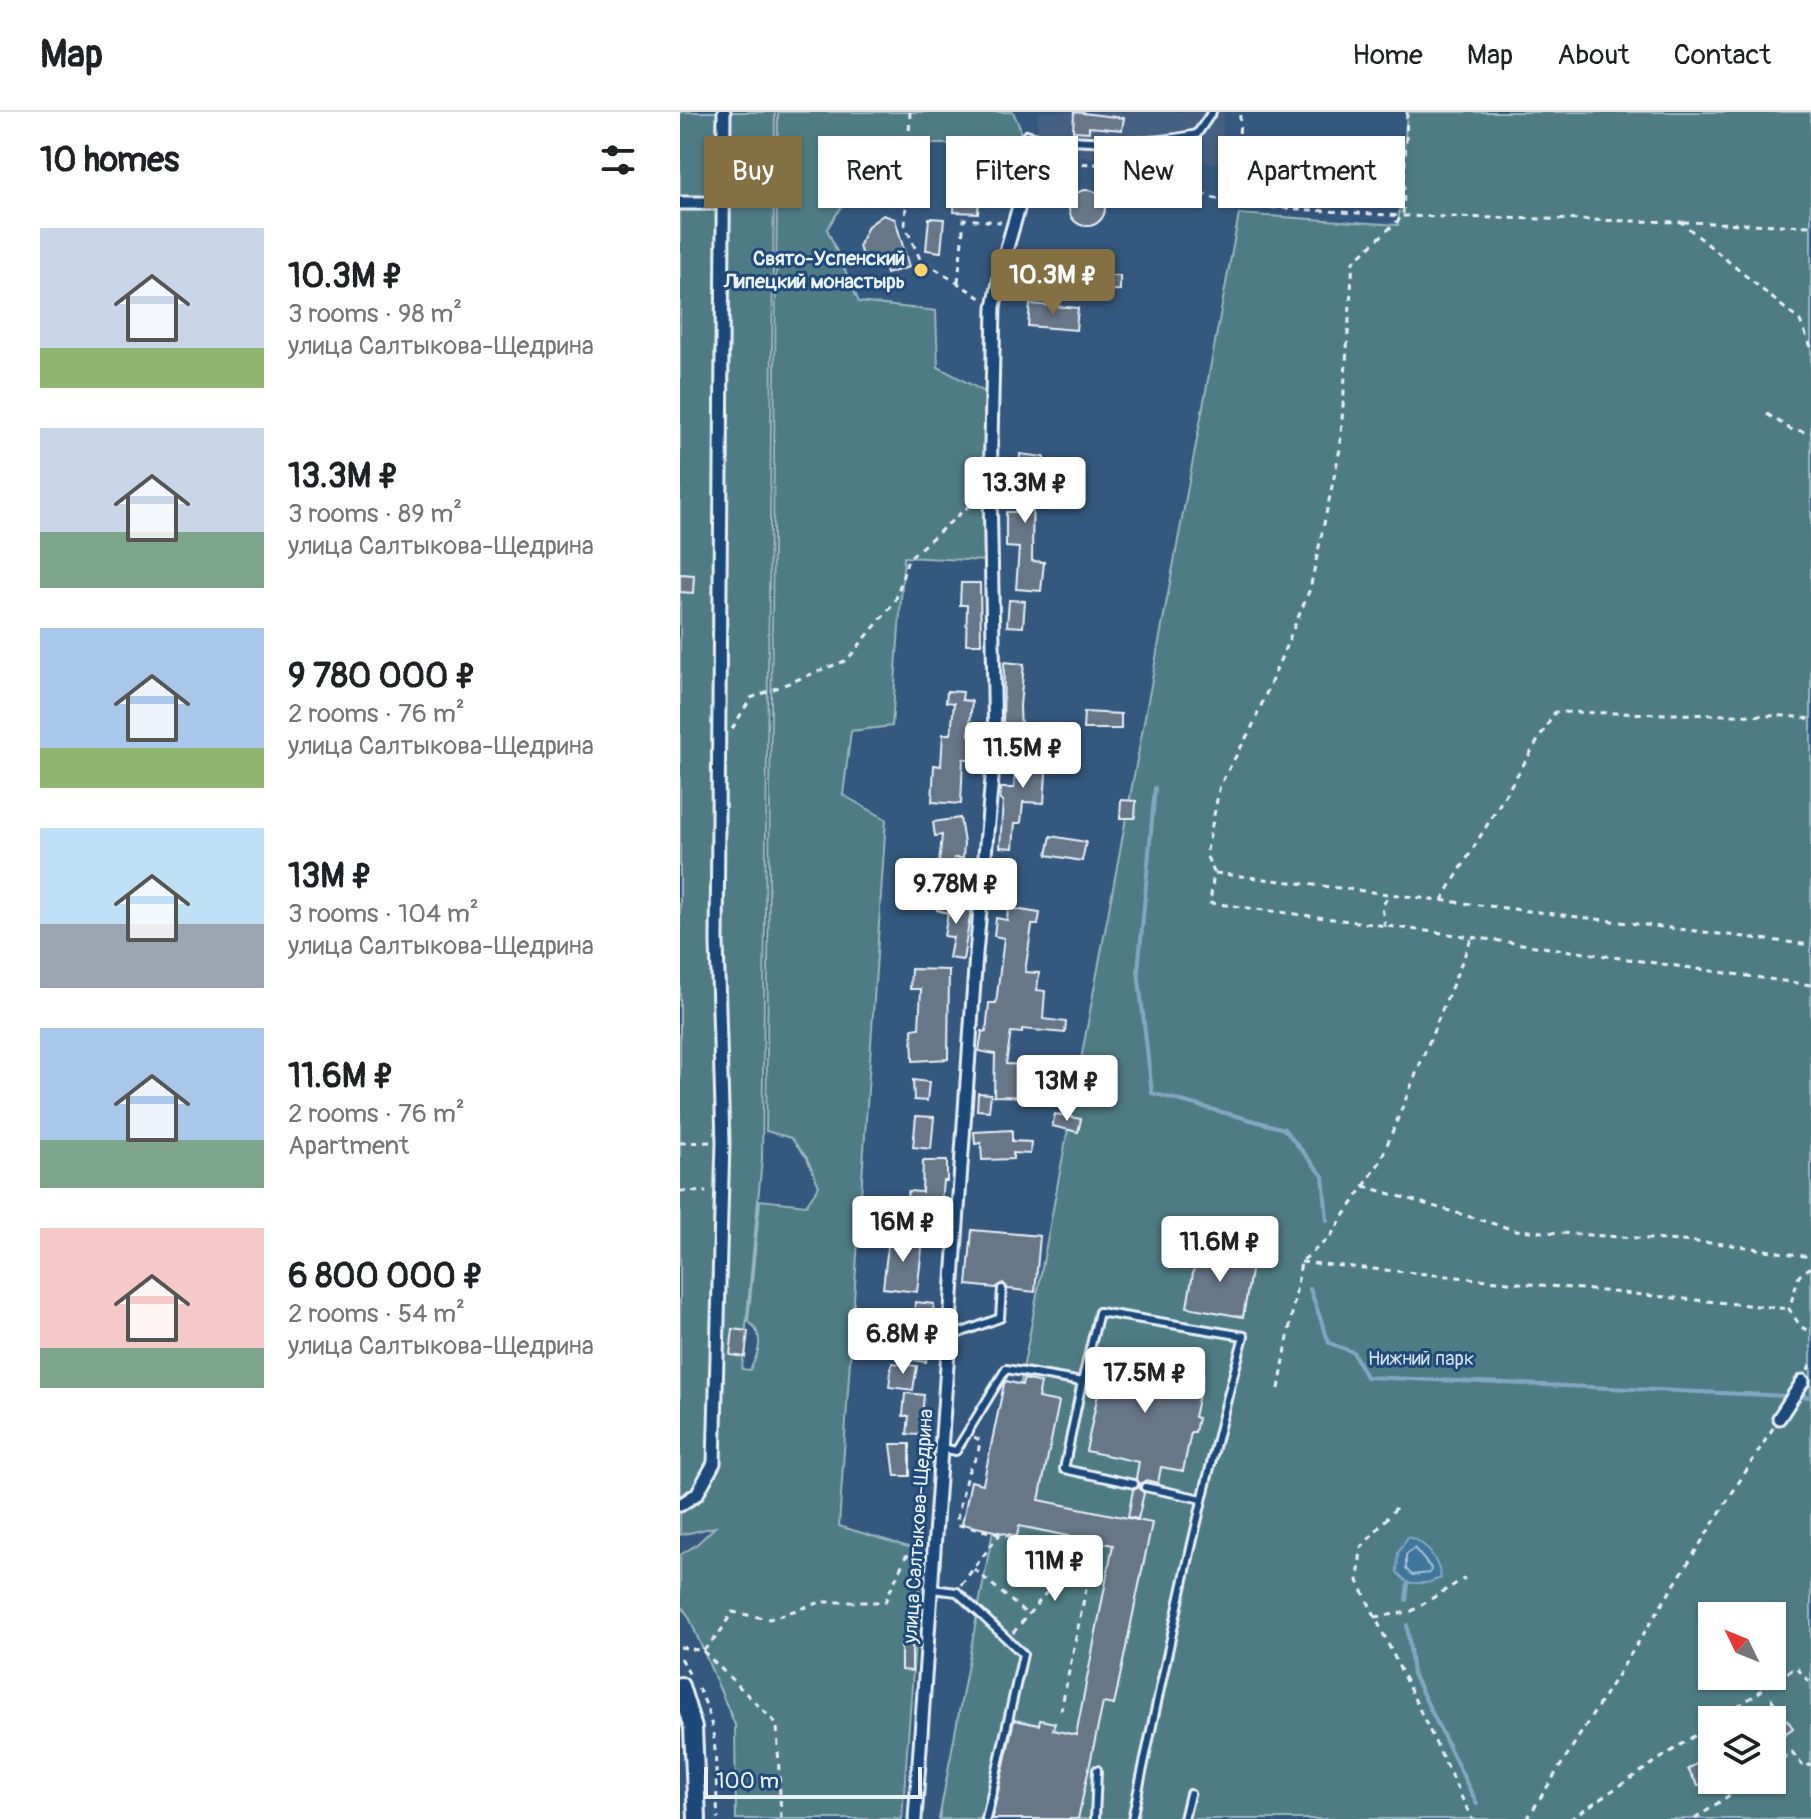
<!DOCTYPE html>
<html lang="en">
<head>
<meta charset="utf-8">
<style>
	:root { --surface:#fff; --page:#f6f6f6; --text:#202124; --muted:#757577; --line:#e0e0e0; --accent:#847042 }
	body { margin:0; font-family:Pangolin,sans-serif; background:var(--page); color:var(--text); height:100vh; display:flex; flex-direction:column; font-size:30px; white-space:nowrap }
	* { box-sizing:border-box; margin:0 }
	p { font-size:26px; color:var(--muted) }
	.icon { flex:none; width:44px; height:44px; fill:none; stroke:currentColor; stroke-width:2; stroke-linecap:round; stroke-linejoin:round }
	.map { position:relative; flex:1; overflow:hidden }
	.side { display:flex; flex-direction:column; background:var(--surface); width:680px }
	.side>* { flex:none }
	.banner { position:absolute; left:24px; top:24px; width:760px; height:72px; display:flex; gap:16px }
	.needle { width:52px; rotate:313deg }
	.fabs { position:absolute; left:1018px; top:1490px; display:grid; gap:16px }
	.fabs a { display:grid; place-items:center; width:88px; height:88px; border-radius:0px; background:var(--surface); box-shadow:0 2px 6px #0004; font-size:40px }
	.scale { position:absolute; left:24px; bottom:20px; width:218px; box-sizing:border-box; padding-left:8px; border:4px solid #e8f1f8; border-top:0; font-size:22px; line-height:28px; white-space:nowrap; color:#e8f1f8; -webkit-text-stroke:6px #1f4a7a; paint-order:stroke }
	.price { position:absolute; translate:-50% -68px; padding:0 18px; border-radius:8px; background:#fff; color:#222; font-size:26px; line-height:52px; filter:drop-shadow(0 2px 4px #0008) }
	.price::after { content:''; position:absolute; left:50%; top:48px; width:24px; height:18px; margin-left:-12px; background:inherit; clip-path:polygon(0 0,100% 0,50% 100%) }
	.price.current { background:var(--accent); color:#fff }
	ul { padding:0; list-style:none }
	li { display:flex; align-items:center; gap:24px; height:200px; padding:0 40px }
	li span { display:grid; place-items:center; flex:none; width:224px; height:160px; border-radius:0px; color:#555 }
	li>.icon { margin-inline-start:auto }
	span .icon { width:96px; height:96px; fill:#fffc; stroke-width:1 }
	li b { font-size:34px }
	h2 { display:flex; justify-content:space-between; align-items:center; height:96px; padding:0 40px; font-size:34px }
	.tag { padding:0 28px; border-radius:0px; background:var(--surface); box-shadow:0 2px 6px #0004; font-size:28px; line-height:72px }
	.tag.current { background:var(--accent); color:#fff }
	header { display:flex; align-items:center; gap:48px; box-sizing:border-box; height:112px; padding:0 40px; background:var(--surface); border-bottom:2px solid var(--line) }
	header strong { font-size:38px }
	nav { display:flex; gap:44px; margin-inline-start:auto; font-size:28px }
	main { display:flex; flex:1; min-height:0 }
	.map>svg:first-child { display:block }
</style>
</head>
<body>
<header>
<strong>Map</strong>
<nav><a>Home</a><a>Map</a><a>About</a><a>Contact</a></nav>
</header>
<main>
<section class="side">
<h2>10 homes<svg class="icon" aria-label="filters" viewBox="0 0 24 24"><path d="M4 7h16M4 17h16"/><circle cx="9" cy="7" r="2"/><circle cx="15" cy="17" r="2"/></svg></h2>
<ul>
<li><span style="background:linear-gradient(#c9d6e8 75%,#8fb573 0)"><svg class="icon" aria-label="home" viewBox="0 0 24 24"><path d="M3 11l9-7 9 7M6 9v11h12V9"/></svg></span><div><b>10.3M ₽</b><p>3 rooms · 98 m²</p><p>улица Салтыкова-Щедрина</p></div></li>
<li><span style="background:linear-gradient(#c9d6e8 65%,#7fa58c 0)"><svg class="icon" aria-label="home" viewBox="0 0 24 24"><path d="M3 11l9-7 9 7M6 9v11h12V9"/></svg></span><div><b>13.3M ₽</b><p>3 rooms · 89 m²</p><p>улица Салтыкова-Щедрина</p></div></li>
<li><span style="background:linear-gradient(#a9c7e8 75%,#8fb573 0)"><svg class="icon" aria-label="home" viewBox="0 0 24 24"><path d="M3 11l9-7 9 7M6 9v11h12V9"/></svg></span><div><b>9 780 000 ₽</b><p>2 rooms · 76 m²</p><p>улица Салтыкова-Щедрина</p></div></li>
<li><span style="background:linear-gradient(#bfe0f5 60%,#9aa5b1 0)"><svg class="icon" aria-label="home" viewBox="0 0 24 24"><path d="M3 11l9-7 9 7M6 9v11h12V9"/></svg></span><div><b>13M ₽</b><p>3 rooms · 104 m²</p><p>улица Салтыкова-Щедрина</p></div></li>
<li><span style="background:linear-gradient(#a9c7e8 70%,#7fa58c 0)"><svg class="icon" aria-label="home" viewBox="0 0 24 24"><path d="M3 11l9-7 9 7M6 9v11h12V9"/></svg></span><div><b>11.6M ₽</b><p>2 rooms · 76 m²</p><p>Apartment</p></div></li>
<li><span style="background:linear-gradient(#f6c9c9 75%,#7fa58c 0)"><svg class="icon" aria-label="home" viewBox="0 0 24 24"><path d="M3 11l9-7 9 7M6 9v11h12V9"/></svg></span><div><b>6 800 000 ₽</b><p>2 rooms · 54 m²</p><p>улица Салтыкова-Щедрина</p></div></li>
</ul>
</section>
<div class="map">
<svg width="1131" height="1707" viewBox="0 0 1131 1707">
	<rect width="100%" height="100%" fill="#35587e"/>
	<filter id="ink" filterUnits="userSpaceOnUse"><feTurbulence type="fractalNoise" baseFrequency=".0125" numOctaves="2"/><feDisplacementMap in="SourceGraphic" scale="16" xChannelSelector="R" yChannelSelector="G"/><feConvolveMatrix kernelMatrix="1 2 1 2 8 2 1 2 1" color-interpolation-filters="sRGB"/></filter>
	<g filter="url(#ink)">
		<polygon fill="#446181" points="358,0 544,0 542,51 357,43"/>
		<g fill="#507c84" stroke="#9cb6be" stroke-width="2" fill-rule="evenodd">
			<path d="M0 0H95L82 1047 62 1257 70 1258C79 1241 86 1223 68 1209L80 1088 126 1093 139 1074 127 1046 111 1026 86 1019 98 0H333L340 15V32H202L147 117 179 190 256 199 258 255 305 280 307 449 224 445 212 614 171 619 163 683 206 707 159 1414 242 1439 222 1707H56L55 1613 9 1505 0 1492V1443L16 1433 35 1415 0 1423Z"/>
			<path d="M727 0H1131V1707H259L559 102 718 113ZM1032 1504H1092V1564H1032ZM1032 1608H1092V1668H1032Z"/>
		</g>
		<path fill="#40769c" stroke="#83a7c1" stroke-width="2" d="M728 1425C746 1429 758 1448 761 1466L747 1471H728L717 1460 718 1441Z"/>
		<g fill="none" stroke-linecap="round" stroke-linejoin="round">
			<polygon stroke="#a5c0d3" stroke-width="2" points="734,1436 751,1456 750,1461 732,1463 726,1457 726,1443"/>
			<g stroke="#83a7c1" stroke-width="4">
				<polyline points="475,676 458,859 472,981 604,1017 643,1064 647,1108"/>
				<polyline points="630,1177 649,1231 673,1240 686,1265 1108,1284"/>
				<polyline points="1117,1284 1131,1285"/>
				<polyline points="726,1488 728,1471"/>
				<polyline points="727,1513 733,1562 797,1692"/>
			</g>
		</g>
		<g fill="#687788" stroke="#e8f1f8" stroke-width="2">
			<polygon points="394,0 444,6 442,18 409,15 409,20 393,19"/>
			<polygon points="275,71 300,73 298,101 274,100"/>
			<circle cx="407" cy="96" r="18"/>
			<polygon points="203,103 215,107 229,155 206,162 203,152 195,154 182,144 179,134 188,114"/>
			<polygon points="249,106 264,107 261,140 246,138"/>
			<polygon points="392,160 410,160 410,164 440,164 440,178 411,179 411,185 392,185"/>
			<polygon points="350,192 398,196 396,218 348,214"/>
			<polygon points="340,342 364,345 362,365 353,364 352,449 364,450 361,479 336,477 339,436 326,435 326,400 336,400"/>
			<polygon points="0,462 14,463 13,481 0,480"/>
			<polygon points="281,471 300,471 301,532 286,532 287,493 280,493"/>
			<polygon points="329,488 345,489 343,515 327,514"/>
			<polygon points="324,550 344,552 340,594 341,619 323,619"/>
			<polygon points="267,579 283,580 282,588 292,589 289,623 296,623 295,647 283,647 281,692 252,690 254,653 261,654 263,622 271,622 274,591 266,590"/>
			<polygon points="404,600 441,602 441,617 403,617"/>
			<polygon points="343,631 362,632 361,647 367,648 364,691 343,690 341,711 335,711 333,736 320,735 323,689 320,688 321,676 334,676 336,646 342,646"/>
			<polygon points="441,688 456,689 455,706 440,706"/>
			<polygon points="280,706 284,731 283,746 274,746 273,753 259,752 262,723 255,724 253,710"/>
			<polygon points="371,724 406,730 402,749 367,743"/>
			<polygon points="259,787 288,793 288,798 291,799 283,848 269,846 273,825 264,824 268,801 257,798"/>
			<polygon points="328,796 360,801 358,813 352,813 345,860 359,861 357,878 365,879 363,907 386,910 385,921 342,917 342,921 331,920 326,952 346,953 346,970 358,971 358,985 314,984 315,942 299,939 302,919 306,920 309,891 316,891 324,826 314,824 316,806 327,808"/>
			<polygon points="231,857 269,858 268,947 233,949 232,917 239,916 241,877 230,877"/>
			<polygon points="392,964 407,964 406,981 391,980"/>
			<polygon points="233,968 249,970 247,989 234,988"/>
			<polygon points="298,981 311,982 309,999 297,998"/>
			<polygon points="375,1002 401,1007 398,1020 372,1014"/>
			<polygon points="236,1004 254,1005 251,1037 233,1035"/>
			<polygon points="332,1018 332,1029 351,1030 350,1042 333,1041 333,1047 302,1048 301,1031 295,1032 294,1020"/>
			<polygon points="243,1049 267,1049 267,1069 263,1069 259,1112 239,1110 240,1094 226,1092 228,1079 242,1080"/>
			<polygon points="292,1118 360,1124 355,1180 328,1177 323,1171 316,1176 287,1173"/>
			<polygon points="209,1124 243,1128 237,1180 203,1176"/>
			<polygon points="517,1138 573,1148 563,1205 507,1195"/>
			<polygon points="235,1190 254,1192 246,1250 227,1247 231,1218 216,1216 217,1202 234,1204"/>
			<polygon points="53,1217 68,1219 65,1245 50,1243"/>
			<polygon points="426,1244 468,1252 469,1247 483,1250 482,1254 523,1263 514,1305 518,1306 515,1320 511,1320 503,1359 481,1355 478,1371 466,1368 460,1372 456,1366 459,1350 406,1339"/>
			<polygon points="212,1251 237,1254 233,1278 209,1275"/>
			<polygon points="344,1267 361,1271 358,1286 379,1290 359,1388 472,1411 434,1593 423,1591 398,1707 312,1707 334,1608 359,1613 360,1608 375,1611 373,1618 396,1623 433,1433 339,1414 337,1424 282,1412 291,1369 303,1372 324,1272 326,1269 342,1273"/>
			<polygon points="225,1281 244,1283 240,1323 227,1322 229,1304 223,1304"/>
			<polygon points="211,1332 230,1332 230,1364 215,1364"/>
			<polygon points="459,1375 464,1381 458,1407 448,1405 453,1378"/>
			<polygon points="221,1533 232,1533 232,1559 221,1558"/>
			<polygon points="1092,1587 1113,1616 1092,1631 1092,1608 1073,1608 1092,1594"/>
			<polygon points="1021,1649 1032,1666 1018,1674 1008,1657"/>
		</g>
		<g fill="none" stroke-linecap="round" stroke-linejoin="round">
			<defs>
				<g id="lane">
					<path d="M349 25C406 29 461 35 517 22L532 0"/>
					<polyline points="269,1225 320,1206 322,1177"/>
					<polyline points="402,1270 384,1357 454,1372"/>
					<path d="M261 1336 276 1339 326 1257 402 1270 419 1200 564 1224C520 1383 487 1545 452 1707"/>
					<polyline points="465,1375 522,1387"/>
					<polyline points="252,1477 277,1480 343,1542 306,1707"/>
					<polyline points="415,1707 417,1658"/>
					<polyline points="504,1707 510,1682"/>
				</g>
				<g id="street">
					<polyline points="0,91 42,91"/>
					<polyline points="1099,1306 1123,1269"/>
					<polyline points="0,1393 17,1382 34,1351 43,1030 37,830 44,0"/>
					<polyline points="235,1707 296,842 315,633 310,376 314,195 324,146 346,70 348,25"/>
				</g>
				<polyline id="secondary" points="0,1574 13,1616 17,1707"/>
			</defs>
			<use href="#lane" stroke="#e8f1f8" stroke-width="12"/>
			<use href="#street" stroke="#e8f1f8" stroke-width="17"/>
			<use href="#secondary" stroke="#e8f1f8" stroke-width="22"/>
			<g stroke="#e8f1f8" stroke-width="3" stroke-dasharray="6 6" stroke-linecap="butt">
				<polyline points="230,0 225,113 240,147 304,188"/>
				<polyline points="727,0 723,104 673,150 660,337 630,477 573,613 540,673 526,743 534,760 530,791 792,825 1131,873"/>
				<polyline points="357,65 391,51 495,56 501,72 524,83 557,93 723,104 1001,110 1120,209 1131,235"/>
				<polyline points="557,93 560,0"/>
				<polyline points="1003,110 1131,114"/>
				<polyline points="278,170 284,107 321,110"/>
				<polyline points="1087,302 1110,317 1131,321"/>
				<polyline points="52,617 71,586 167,548 215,490 228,447 298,386"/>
				<polyline points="535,761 1131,833"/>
				<polyline points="762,788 875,600 1107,604 1131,607"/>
				<polyline points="705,815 702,795 709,782"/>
				<polyline points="0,1031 31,1030"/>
				<polyline points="684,1074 835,1118 1046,1132 1131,1145"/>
				<polyline points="0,1079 26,1080"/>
				<polyline points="621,1150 1109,1197"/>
				<polyline points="1131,1155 1119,1164 1109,1197 1121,1215 1131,1220"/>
				<polyline points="1128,1258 1131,1251"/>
				<polyline points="599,1277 621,1150 650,1125 700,1050 792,825"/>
				<polyline points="294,1325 300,1328 298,1342 287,1362 277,1407 279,1413 407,1442 412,1448 381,1598"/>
				<polyline points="716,1396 681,1436 678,1469 792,1707"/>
				<polyline points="294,1457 348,1503"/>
				<polyline points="281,1473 320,1422"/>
				<polyline points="695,1505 730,1500 785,1466"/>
				<polyline points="333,1521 399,1441"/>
				<polyline points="0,1535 23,1539 39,1522 52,1500 89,1507 141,1490 205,1490 226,1444 243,1441"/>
				<polyline points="23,1539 97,1612 101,1707"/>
				<polyline points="0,1546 10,1563"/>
				<path d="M18 1576C41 1617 34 1662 38 1707"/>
				<polyline points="1038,1608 1116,1555 1131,1572"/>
				<polyline points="1092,1654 1112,1640 1125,1656 1131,1652"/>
				<polyline points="847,1707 1093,1316"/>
				<polyline points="890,1707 1032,1612"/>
				<polyline points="1015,1707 1071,1668"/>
			</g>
			<use href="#lane" stroke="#1f4a7a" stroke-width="6"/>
			<use href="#street" stroke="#1f4a7a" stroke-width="11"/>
			<use href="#secondary" stroke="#1f4a7a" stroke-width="16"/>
		</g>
	</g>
	<circle fill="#ffd166" stroke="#1f4a7a" stroke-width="3" cx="241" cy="158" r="8"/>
	<g text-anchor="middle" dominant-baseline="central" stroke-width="6" stroke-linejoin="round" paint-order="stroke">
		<g font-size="20" font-weight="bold" fill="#e8f1f8" stroke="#1f4a7a" text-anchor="end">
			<text x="225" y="146">Свято-Успенский<tspan x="225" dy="23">Липецкий монастырь</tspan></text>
		</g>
		<g font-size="20" fill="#d1dfe7" stroke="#1f4a7a">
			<text x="741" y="1246">Нижний парк</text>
		</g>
		<g font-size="20" fill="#e8f1f8" stroke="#1f4a7a">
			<text transform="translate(238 1414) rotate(-86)">улица Салтыкова-Щедрина</text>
		</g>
	</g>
</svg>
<div class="fabs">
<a><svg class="needle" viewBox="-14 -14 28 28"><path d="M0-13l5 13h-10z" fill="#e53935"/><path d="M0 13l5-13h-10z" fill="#757577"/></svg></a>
<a><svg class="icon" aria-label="layers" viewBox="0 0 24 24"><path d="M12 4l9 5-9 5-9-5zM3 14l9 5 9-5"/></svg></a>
</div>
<div class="scale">100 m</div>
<b class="price current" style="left:373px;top:205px">10.3M ₽</b>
<b class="price" style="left:345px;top:413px">13.3M ₽</b>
<b class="price" style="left:343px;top:678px">11.5M ₽</b>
<b class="price" style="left:276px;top:814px">9.78M ₽</b>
<b class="price" style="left:387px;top:1011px">13M ₽</b>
<b class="price" style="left:223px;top:1152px">16M ₽</b>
<b class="price" style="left:540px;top:1172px">11.6M ₽</b>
<b class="price" style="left:223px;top:1264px">6.8M ₽</b>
<b class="price" style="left:465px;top:1303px">17.5M ₽</b>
<b class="price" style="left:375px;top:1491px">11M ₽</b>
<div class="banner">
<a class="tag current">Buy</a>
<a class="tag">Rent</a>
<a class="tag">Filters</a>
<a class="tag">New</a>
<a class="tag">Apartment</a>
</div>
</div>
</main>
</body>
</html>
